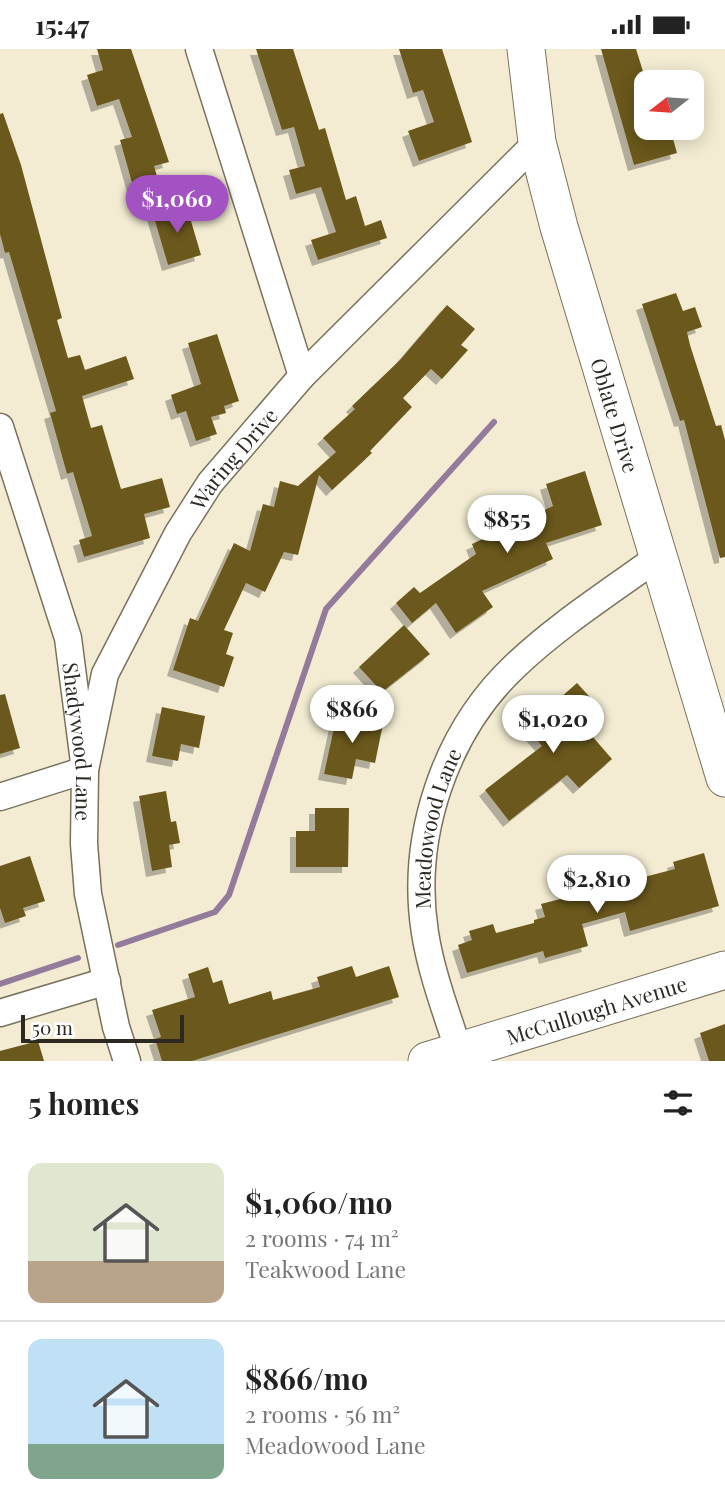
<!DOCTYPE html>
<html lang="en">
<head>
<meta charset="utf-8">
<style>
	:root { --surface:#fff; --page:#f6f6f6; --text:#222; --muted:#767676; --line:#e0e0e0; --accent:#a352c2 }
	body { margin:0; font-family:"Playfair Display",serif; background:var(--page); color:var(--text); height:100vh; display:flex; flex-direction:column; font-size:26px; white-space:nowrap }
	* { box-sizing:border-box; margin:0 }
	p { font-size:23px; color:var(--muted) }
	.icon { flex:none; width:38px; height:38px; fill:none; stroke:currentColor; stroke-width:2; stroke-linecap:round; stroke-linejoin:round }
	.map { position:relative; height:1012px; overflow:hidden }
	.drawer { display:flex; flex-direction:column; background:var(--surface); flex:1 }
	.drawer>* { flex:none }
	.needle { width:46px; rotate:253deg }
	.tools { position:absolute; left:634px; top:21px; display:grid; gap:14px }
	.tools a { display:grid; place-items:center; width:70px; height:70px; border-radius:14px; background:var(--surface); box-shadow:0 4px 18px #0003; font-size:35px }
	.scale { position:absolute; left:21px; bottom:18px; width:163px; box-sizing:border-box; padding-left:7px; border:4px solid #2c2920; border-top:0; font-size:19px; line-height:24px; white-space:nowrap; color:#2c2920; -webkit-text-stroke:5px #fff; paint-order:stroke }
	.price { position:absolute; translate:-50% -60px; padding:0 16px; border-radius:24px; background:#fff; color:#222; font-size:23px; line-height:46px; filter:drop-shadow(0 2px 4px #0008) }
	.price::after { content:''; position:absolute; left:50%; top:42px; width:21px; height:16px; margin-left:-10px; background:inherit; clip-path:polygon(0 0,100% 0,50% 100%) }
	.price.current { background:var(--accent); color:#fff }
	ul { padding:0; list-style:none }
	li { display:flex; align-items:center; gap:21px; height:175px; padding:0 28px }
	li+li { border-top:2px solid var(--line) }
	li span { display:grid; place-items:center; flex:none; width:196px; height:140px; border-radius:14px; color:#555 }
	li>.icon { margin-inline-start:auto }
	span .icon { width:84px; height:84px; fill:#fffc; stroke-width:1 }
	li b { font-size:30px }
	h2 { display:flex; justify-content:space-between; align-items:center; height:84px; padding:0 28px; font-size:30px }
	.status { display:flex; justify-content:space-between; align-items:center; height:49px; padding:0 35px; background:var(--surface); direction:ltr }
	.status svg { height:19px; fill:currentColor }
	.map>svg:first-child { display:block }
</style>
</head>
<body>
<div class="status"><b>15:47</b><svg viewBox="0 0 49 12"><path d="M0 12V9h3v3zM5 12V6h3v6zM10 12V3h3v9zM15 12V0h3v12zM26 1h20v11H26zM47 4h2v5h-2z"/></svg></div>
<div class="map">
<svg width="725" height="1012" viewBox="0 0 725 1012">
	<defs>
		<filter id="shadow"><feDropShadow dx="-6" dy="6" stdDeviation="0" flood-color="#0004"/></filter>
	</defs>
	<rect width="100%" height="100%" fill="#f3ecd3"/>
	<g fill="none" stroke-linecap="round" stroke-linejoin="round">
		<g stroke="#947a9b" stroke-width="6">
			<polyline points="118,896 215,863 229,846 326,560 494,373"/>
			<polyline points="0,935 78,909"/>
		</g>
	</g>
	<g fill="#6b591a" filter="url(#shadow)">
		<polygon points="97,0 131,0 169,113 154,117 161,141 136,148 120,91 132,88 119,50 97,57 87,26 103,21"/>
		<polygon points="256,0 293,0 319,81 325,79 346,151 356,147 365,177 381,171 387,189 318,211 311,191 336,183 321,138 296,145 289,121 305,117 294,78 282,81"/>
		<polygon points="399,0 442,0 472,93 419,112 408,82 434,73 423,41 413,44"/>
		<polygon points="601,0 636,0 646,32 646,79 670,79 677,104 634,116"/>
		<polygon points="3,64 21,116 62,269 57,271 68,309 80,306 85,321 126,307 134,330 82,347 91,379 102,376 121,440 162,429 170,458 144,465 150,489 84,508 79,491 92,487 73,423 67,425 50,364 56,362 9,203 5,204 0,185 0,65"/>
		<polygon points="186,155 201,206 168,216 153,165"/>
		<polygon points="676,244 683,262 695,258 702,278 687,283 690,296 716,377 721,376 725,391 725,508 720,509 684,371 680,372 642,255"/>
		<polygon points="447,256 475,280 461,296 468,301 442,330 431,320 403,349 412,358 370,402 372,404 332,441 319,426 298,506 284,503 265,543 246,534 224,581 233,584 226,605 234,608 224,638 173,621 190,569 198,572 234,494 250,502 263,455 274,458 280,432 298,437 336,403 323,389 355,360 352,357 400,311"/>
		<polygon points="217,285 239,352 224,357 226,364 211,368 217,385 196,392 186,362 177,365 171,346 201,335 188,294"/>
		<polygon points="585,422 602,476 546,494 553,510 482,542 493,558 456,584 436,554 412,574 396,554 414,538 420,544 476,505 472,495 553,457 546,435"/>
		<polygon points="404,576 430,605 382,643 359,618"/>
		<polygon points="577,634 597,656 579,672 612,710 579,739 567,726 509,772 485,741 542,697 526,679"/>
		<polygon points="5,645 20,699 0,705 0,646"/>
		<polygon points="162,658 205,667 199,699 181,695 178,712 152,707"/>
		<polygon points="337,665 383,675 375,714 356,710 352,730 324,725"/>
		<polygon points="166,742 171,773 176,772 180,794 169,796 172,818 152,822 139,747"/>
		<polygon points="315,759 349,759 348,818 296,818 296,782 315,782"/>
		<polygon points="704,804 719,857 630,882 625,863 582,875 588,897 545,909 543,902 467,924 458,896 472,891 469,882 493,875 496,884 534,874 534,871 545,868 541,855 675,820 673,813"/>
		<polygon points="30,807 45,852 23,859 26,867 5,874 0,859 0,817"/>
		<polygon points="352,917 356,928 389,917 399,948 192,1012 162,1012 155,990 161,988 152,961 195,948 188,925 208,918 213,934 222,931 229,955 271,942 273,951 320,938 317,928"/>
		<polygon points="725,975 725,1012 709,1012 700,984"/>
		<polygon points="38,992 44,1012 0,1012 0,1002"/>
	</g>
	<g fill="none" stroke-linecap="round" stroke-linejoin="round">
		<defs>
			<g id="street">
				<polyline points="199,0 302,327"/>
				<path id="s1" d="M0 378 68 589 85 721 84 795 88 845 116 978 127 1012"/>
				<path id="s2" d="M0 748 85 721 105 625 178 484 210 434 302 327 537 93"/>
				<polyline points="0,964 107,932"/>
				<path id="s3" d="M462 1012C449 970 432 928 425 884 410 789 444 684 515 617 558 576 610 543 658 508"/>
			</g>
			<g id="secondary">
				<path id="s4" d="M526 0 537 93 559 178 725 729"/>
				<path id="s5" d="M427 1012 725 921"/>
			</g>
		</defs>
		<use href="#street" stroke="#79725c" stroke-width="29"/>
		<use href="#secondary" stroke="#79725c" stroke-width="39"/>
		<use href="#street" stroke="#fff" stroke-width="26"/>
		<use href="#secondary" stroke="#fff" stroke-width="37"/>
	</g>
	<g text-anchor="middle" dominant-baseline="central" stroke-width="7" stroke-linejoin="round" paint-order="stroke">
		<g font-size="21" fill="#2c2920" stroke="#fff">
			<text stroke="none"><textPath href="#s4" startOffset="378">Oblate Drive</textPath></text>
			<text stroke="none"><textPath href="#s2" startOffset="439">Waring Drive</textPath></text>
			<text stroke="none"><textPath href="#s1" startOffset="326">Shadywood Lane</textPath></text>
			<text stroke="none"><textPath href="#s3" startOffset="240">Meadowood Lane</textPath></text>
			<text stroke="none"><textPath href="#s5" startOffset="177">McCullough Avenue</textPath></text>
		</g>
	</g>
</svg>
<div class="tools">
<a><svg class="needle" viewBox="-14 -14 28 28"><path d="M0-13l5 13h-10z" fill="#e53935"/><path d="M0 13l5-13h-10z" fill="#767676"/></svg></a>
</div>
<div class="scale">50 m</div>
<b class="price current" style="left:177px;top:186px">$1,060</b>
<b class="price" style="left:507px;top:506px">$855</b>
<b class="price" style="left:352px;top:696px">$866</b>
<b class="price" style="left:553px;top:706px">$1,020</b>
<b class="price" style="left:597px;top:866px">$2,810</b>
</div>
<section class="drawer">
<h2>5 homes<svg class="icon" aria-label="filters" viewBox="0 0 24 24"><path d="M4 7h16M4 17h16"/><circle cx="9" cy="7" r="2"/><circle cx="15" cy="17" r="2"/></svg></h2>
<ul>
<li><span style="background:linear-gradient(#dfe7d0 70%,#b9a48a 0)"><svg class="icon" aria-label="home" viewBox="0 0 24 24"><path d="M3 11l9-7 9 7M6 9v11h12V9"/></svg></span><div><b>$1,060/mo</b><p>2 rooms · 74 m²</p><p>Teakwood Lane</p></div></li>
<li><span style="background:linear-gradient(#bfe0f5 75%,#7fa58c 0)"><svg class="icon" aria-label="home" viewBox="0 0 24 24"><path d="M3 11l9-7 9 7M6 9v11h12V9"/></svg></span><div><b>$866/mo</b><p>2 rooms · 56 m²</p><p>Meadowood Lane</p></div></li>
</ul>
</section>
</body>
</html>
